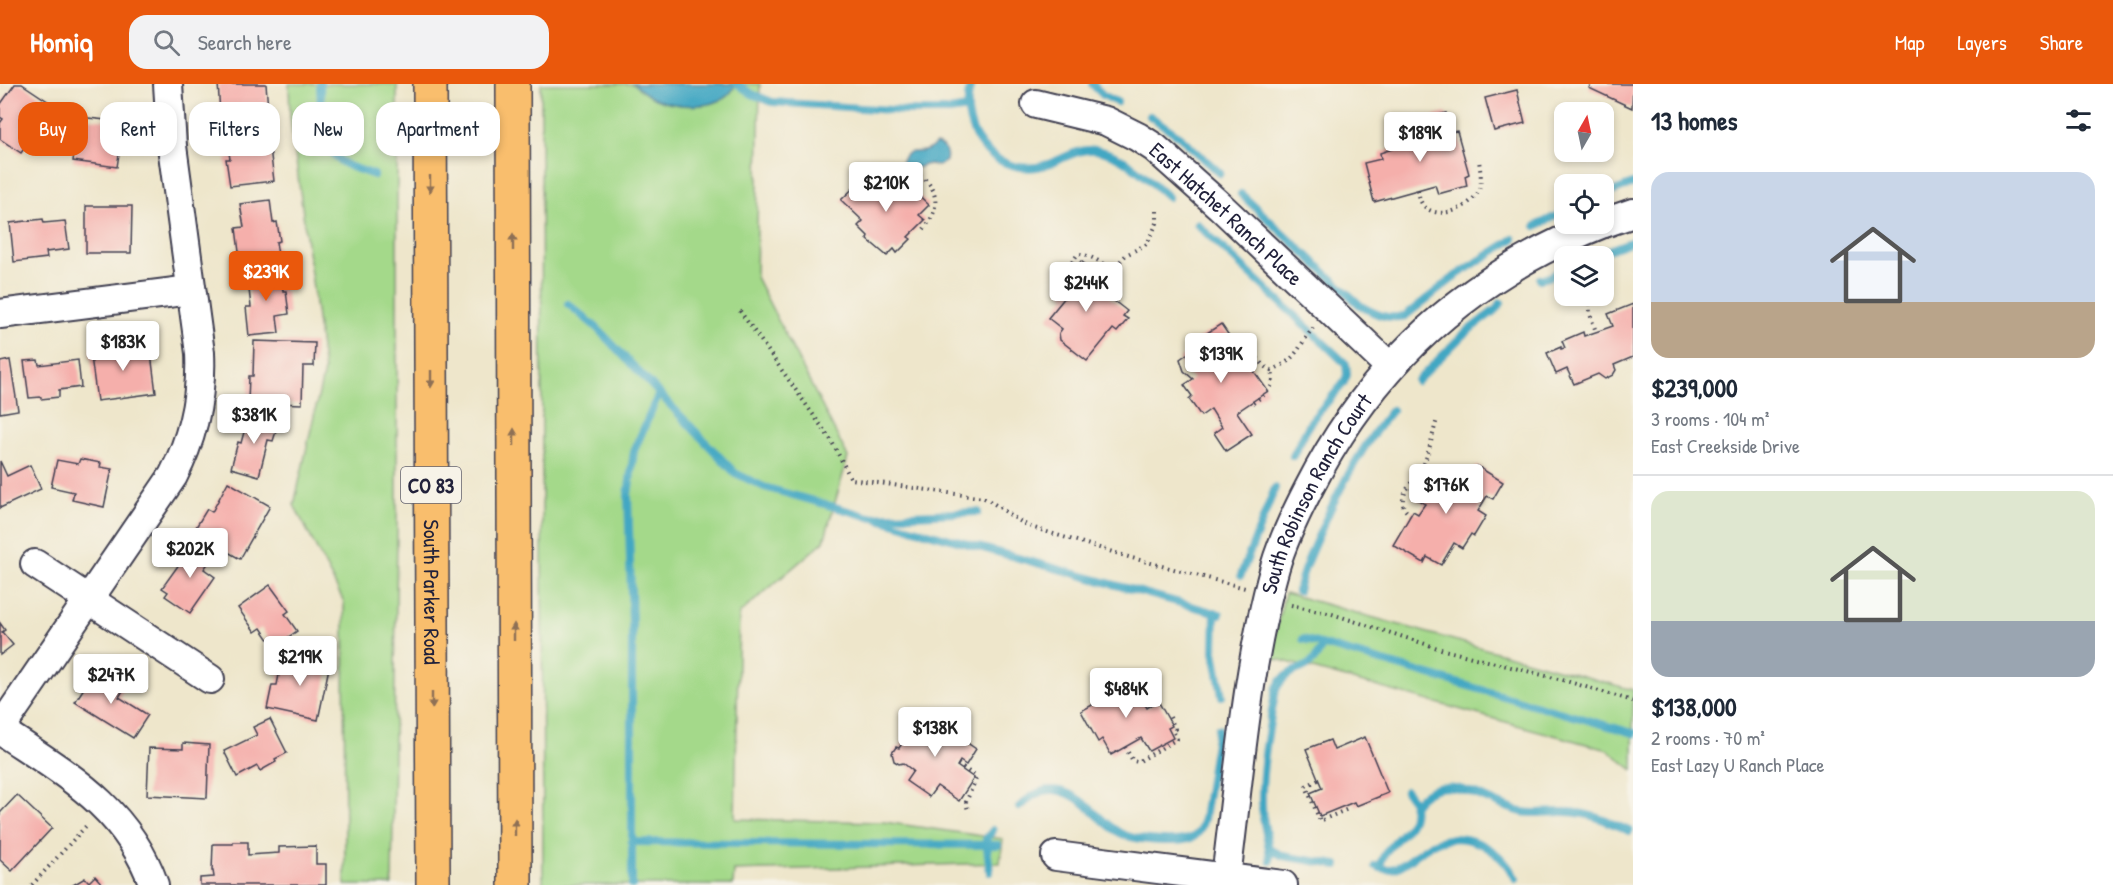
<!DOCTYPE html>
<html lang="en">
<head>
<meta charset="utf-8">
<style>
	:root { --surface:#fff; --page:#f2f2f3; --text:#1f2937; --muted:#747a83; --line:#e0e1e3; --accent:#ea580c }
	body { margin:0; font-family:"Patrick Hand",sans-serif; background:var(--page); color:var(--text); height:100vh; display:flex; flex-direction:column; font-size:22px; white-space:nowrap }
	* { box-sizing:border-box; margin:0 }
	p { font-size:20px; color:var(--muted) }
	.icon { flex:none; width:33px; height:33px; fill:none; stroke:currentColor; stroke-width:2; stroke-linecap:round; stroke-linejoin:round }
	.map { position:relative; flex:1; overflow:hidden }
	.side { display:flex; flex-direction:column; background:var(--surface); width:480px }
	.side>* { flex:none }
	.hud { position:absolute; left:18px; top:18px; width:570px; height:54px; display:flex; gap:12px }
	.needle { width:39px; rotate:9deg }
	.tools { position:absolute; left:1554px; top:18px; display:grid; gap:12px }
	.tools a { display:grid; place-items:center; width:60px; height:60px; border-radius:12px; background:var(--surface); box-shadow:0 3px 9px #0003; font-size:30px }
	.price { position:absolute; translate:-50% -51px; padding:0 14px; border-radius:6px; background:#fff; color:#222; font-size:20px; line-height:39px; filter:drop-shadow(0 2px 3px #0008) }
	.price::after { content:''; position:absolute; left:50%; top:36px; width:18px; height:14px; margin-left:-9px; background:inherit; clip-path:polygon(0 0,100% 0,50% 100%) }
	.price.active { background:var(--accent); color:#fff }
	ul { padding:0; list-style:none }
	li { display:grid; align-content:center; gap:12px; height:318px; padding:0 18px }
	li+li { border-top:2px solid var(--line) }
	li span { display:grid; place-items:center; height:186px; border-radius:18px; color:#555 }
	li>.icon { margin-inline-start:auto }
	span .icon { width:108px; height:108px; fill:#fffc; stroke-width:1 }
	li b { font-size:26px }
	h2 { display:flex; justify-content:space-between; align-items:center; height:72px; padding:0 18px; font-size:26px }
	.pill { padding:0 21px; border-radius:18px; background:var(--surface); box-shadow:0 3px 9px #0003; font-size:21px; line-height:54px }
	.pill.active { background:var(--accent); color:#fff }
	header { display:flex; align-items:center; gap:36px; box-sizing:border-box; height:84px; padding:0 30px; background:var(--accent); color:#fff }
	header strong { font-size:28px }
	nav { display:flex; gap:33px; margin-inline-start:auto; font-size:21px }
	.search { width:420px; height:54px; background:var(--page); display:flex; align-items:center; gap:15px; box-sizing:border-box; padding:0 21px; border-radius:18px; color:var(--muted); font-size:22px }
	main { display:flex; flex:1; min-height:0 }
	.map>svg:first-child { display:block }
</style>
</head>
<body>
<header>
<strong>Homiq</strong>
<div class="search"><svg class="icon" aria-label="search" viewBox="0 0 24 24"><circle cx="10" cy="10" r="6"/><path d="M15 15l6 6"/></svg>Search here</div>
<nav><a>Map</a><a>Layers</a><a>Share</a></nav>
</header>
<main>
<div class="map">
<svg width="1633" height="801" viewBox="0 0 1633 801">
	<rect width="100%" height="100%" fill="#f7f3e8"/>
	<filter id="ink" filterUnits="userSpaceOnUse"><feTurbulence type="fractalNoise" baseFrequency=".0167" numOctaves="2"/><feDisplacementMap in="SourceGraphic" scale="12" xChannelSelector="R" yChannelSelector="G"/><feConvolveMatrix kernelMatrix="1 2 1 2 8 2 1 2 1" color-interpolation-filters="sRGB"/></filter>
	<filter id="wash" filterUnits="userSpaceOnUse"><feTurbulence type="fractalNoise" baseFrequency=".008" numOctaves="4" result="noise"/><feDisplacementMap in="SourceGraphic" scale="24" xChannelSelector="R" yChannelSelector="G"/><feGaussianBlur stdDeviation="1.35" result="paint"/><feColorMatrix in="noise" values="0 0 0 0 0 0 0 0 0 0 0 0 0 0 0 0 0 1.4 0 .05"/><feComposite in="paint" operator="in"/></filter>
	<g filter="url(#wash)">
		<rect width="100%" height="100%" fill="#eee6cb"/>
		<g fill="#a4d98a" stroke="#637e62" stroke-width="1.5">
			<polygon points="289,0 397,0 397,450 392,801 345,801 344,518 294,421 324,287 290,32"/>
			<polygon points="541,0 760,0 756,193 848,373 824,457 739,530 735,735 884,738 1003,755 1000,779 734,787 733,801 543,801"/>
			<polygon points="1285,509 1633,606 1633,686 1608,666 1269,573"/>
		</g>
		<g fill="#43a7c3" stroke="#32647f" stroke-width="1.5">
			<path d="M633 0H735C727 28 674 24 653 14 646 11 639 4 633 0Z"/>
			<path d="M936 60C945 62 948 69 946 77L940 81C937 82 934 81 930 80 919 80 913 92 901 79 907 62 916 71 927 66 930 65 933 62 936 60Z"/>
		</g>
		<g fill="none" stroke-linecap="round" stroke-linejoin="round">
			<g stroke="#43a7c3" stroke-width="8">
				<path d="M320 0C321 20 320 58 336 73 345 83 362 86 374 91"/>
				<polyline points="737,0 752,10 772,18 906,27 949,27 968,24"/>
				<path d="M971 0C965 19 967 36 976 53 990 78 1021 90 1048 80 1063 75 1079 64 1096 66 1124 70 1148 95 1168 113"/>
				<polyline points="1092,0 1103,11 1117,18"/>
				<polyline points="1150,32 1179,52 1220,89"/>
				<path d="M1241 110 1361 222C1375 230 1388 236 1405 232L1457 191 1513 155"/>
				<polyline points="1604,111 1633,100"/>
				<polyline points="1197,140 1346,280 1347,291 1343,300 1311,337 1293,372"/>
				<polyline points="1536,142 1564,128"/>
				<polyline points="1592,172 1633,157"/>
				<polyline points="1540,195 1549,193 1564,185"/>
				<polyline points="568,220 596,243 735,389 764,403 870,433 978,428"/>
				<polyline points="1417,297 1465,249 1498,224 1501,219"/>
				<polyline points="878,435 1220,530"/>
				<polyline points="1241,491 1275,404"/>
				<path d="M1298 507C1303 485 1312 466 1321 446 1340 402 1361 363 1392 326"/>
				<polyline points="1215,528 1214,567 1222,612"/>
				<polyline points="1303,555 1633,649"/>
				<polyline points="1406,707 1415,719"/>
				<path d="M1019 723C1031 712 1042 703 1060 707 1084 712 1099 737 1120 749 1133 756 1184 762 1196 751 1201 747 1202 740 1204 735L1218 645"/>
				<polyline points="631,758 998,761"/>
				<polyline points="1270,765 1283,772 1337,781"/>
				<path d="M1270 777C1270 758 1262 740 1262 721 1261 683 1269 643 1276 605 1289 582 1299 590 1313 577 1317 573 1320 566 1323 561"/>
				<path d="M1375 782C1396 792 1408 776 1424 765 1459 741 1498 761 1516 795"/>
				<path d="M1380 784C1383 756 1418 749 1413 722 1443 680 1487 721 1522 728 1540 731 1559 726 1577 729 1596 731 1613 740 1629 747"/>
				<polyline points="990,788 986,755 993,746"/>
				<polyline points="632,801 632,541 628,411 634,367 659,309"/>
			</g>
		</g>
		<g id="blocks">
			<g fill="#f5afab">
				<polygon points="15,0 22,0 64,28 47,53 37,46 21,69 0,55 0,39 3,35 0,33 0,21"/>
				<polygon points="218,0 266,0 268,25 220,28"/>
				<polygon points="1591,0 1633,0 1632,24 1589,4"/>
				<polygon points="1517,6 1525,39 1494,47 1485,14"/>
				<polygon points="1446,29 1451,48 1457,47 1469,90 1465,92 1467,102 1438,110 1435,101 1374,118 1364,79 1381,75 1380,69 1392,65 1391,60 1412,54 1412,52 1426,47 1423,35"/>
				<polygon points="79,33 124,38 117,83 73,77"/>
				<polygon points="263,52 265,64 270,64 274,97 230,102 226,75 230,75 227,57"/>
				<polygon points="872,86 899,112 909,102 929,121 919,131 925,136 908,153 911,155 897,169 894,165 887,172 867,155 868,152 858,142 863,137 841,116"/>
				<polygon points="270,116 273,139 277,138 280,157 276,158 278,171 240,176 236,144 244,143 240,120"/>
				<polygon points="86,122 132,122 131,169 86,169"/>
				<polygon points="43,135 44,139 65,137 69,165 46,168 47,174 14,178 10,139"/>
				<polygon points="1081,177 1102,194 1095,202 1127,227 1123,232 1128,235 1117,248 1113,245 1087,277 1060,256 1059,249 1062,245 1048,234 1066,212 1059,205"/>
				<polygon points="281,184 283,207 286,207 289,230 277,232 279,249 249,252 246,223 251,223 247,188"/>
				<polygon points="1633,220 1633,273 1614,281 1616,286 1613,291 1605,295 1598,290 1574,300 1567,285 1556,290 1547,269 1561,263 1561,265 1565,264 1562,257 1583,248 1584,252 1613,242 1608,230"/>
				<polygon points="1221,240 1232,256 1228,258 1245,283 1249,280 1268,307 1237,328 1252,350 1226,367 1214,349 1222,343 1211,325 1201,332 1189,315 1192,312 1184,301 1193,295 1184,287 1180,275 1194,265 1190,260"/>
				<polygon points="254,257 315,259 314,282 303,282 302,320 248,318 249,292 253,292"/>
				<polygon points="118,261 118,265 150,262 156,309 97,317 90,265"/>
				<polygon points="10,276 18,326 0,329 0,278"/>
				<polygon points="38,276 39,281 78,276 81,303 59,306 59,313 41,315 41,313 29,314 24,277"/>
				<polygon points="249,330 279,338 273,357 268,356 259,392 231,384 238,358 241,359"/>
				<polygon points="80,375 101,379 100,383 112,385 104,423 72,416 74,408 51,403 57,376 78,380"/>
				<polygon points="0,377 7,392 30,381 41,405 0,424"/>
				<polygon points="1477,382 1503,398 1493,415 1487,412 1478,427 1486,432 1474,452 1471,450 1462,464 1454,459 1441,481 1427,473 1424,479 1393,461 1413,427 1418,430 1425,420 1415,414 1432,385 1464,404"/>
				<polygon points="228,398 270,422 240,475 193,448 207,425 212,428"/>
				<polygon points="195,458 214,471 204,485 215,493 190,529 165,512 168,508 162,504"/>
				<polygon points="270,501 289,527 285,530 297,547 274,563 261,544 255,548 238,524"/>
				<polygon points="0,539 5,546 2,548 13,561 0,571"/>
				<polygon points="283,570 330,579 318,636 267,625 272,601 277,601"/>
				<polygon points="95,587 124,605 119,613 148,631 133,654 75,618"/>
				<polygon points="1127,597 1132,598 1147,624 1158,617 1172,642 1168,644 1173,654 1149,667 1141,654 1111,671 1102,655 1098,658 1081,627 1098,618 1093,609 1114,598 1117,604 1120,599"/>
				<polygon points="923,629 938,639 939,637 951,645 950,647 976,665 966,681 960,677 957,682 974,694 959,717 937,702 929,713 906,697 913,687 903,679 899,680 894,677 892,669 896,663 899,664"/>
				<polygon points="270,635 287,669 275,675 276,678 260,687 257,682 237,693 224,667 257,651 253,643"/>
				<polygon points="1365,653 1388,709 1356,722 1354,718 1320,732 1310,709 1322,704 1306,665 1330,656 1334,666"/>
				<polygon points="183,659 209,661 207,714 147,711 149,664 183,665"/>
				<polygon points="17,711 52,744 12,787 0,776 0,729"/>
				<polygon points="233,758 248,758 248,771 279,769 279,763 316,762 316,780 326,780 326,801 200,801 200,794 214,793 213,787 212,787 213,760 233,760"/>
				<polygon points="95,792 103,801 73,801 85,794 89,798"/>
			</g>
		</g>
	</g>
	<g filter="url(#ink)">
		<use href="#blocks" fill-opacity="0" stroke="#413f51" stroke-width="1.5"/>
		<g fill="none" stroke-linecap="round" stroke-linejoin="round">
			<defs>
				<g id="minor">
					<path id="s1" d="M1036 20 1106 37 1138 53 1155 64 1220 122 1390 283"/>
					<polyline points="1604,139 1633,129"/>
					<polyline points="0,230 191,206"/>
					<polyline points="35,480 210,595"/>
					<path d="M0 645 173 392C193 353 202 312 200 269L172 62 168 0"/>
					<path d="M0 646C65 690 126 722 154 801"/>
					<polyline points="1056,772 1283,801"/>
					<path id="s2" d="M1225 801C1239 695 1246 586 1275 483 1283 455 1296 429 1309 404 1373 278 1470 191 1601 140"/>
				</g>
				<g id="trunk">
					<path id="s3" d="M430 0 433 801"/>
					<polyline points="513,0 515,801"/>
				</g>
			</defs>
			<use href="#minor" stroke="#413f51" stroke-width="32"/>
			<use href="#trunk" stroke="#413f51" stroke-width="36"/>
			<g stroke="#413f51" stroke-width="4" stroke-dasharray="1.5 4.5" stroke-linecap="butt">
				<path d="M889 102C893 97 898 92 904 90 923 85 938 106 935 123 934 131 929 138 924 145"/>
				<path d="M1418 106C1419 112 1420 119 1425 123 1440 136 1469 125 1478 108 1483 99 1480 86 1479 76"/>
				<polyline points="1112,186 1126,171 1147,160 1157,139 1157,127"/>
				<path d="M1065 188 1077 171 1080 170C1093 172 1114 184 1117 197L1108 212"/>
				<polyline points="1589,214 1590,230 1596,248"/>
				<path d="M740 227 831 356 851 395 984 414C1000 422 1013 435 1031 443L1132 474 1245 504"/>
				<path d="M1233 265C1253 253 1254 280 1272 286 1298 275 1297 264 1313 244"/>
				<path d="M1253 319C1267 309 1276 304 1272 286"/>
				<path d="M1411 431C1388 416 1420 393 1425 377 1430 364 1433 349 1437 335"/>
				<polyline points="1291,521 1332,530 1444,566 1566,597 1633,617"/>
				<polyline points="1125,663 1133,677 1138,678 1177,655 1173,646 1175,645 1169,631"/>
				<polyline points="958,680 975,692 976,695 966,718 968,727"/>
				<polyline points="1318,696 1306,702 1320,737 1348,725"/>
				<polyline points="32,801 86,742"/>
			</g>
			<use href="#minor" stroke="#fff" stroke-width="28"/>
			<use href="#trunk" stroke="#f9be6d" stroke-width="33"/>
		</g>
		<defs><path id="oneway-solid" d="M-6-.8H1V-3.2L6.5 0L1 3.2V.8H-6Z" transform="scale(1.5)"/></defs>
		<g fill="#8e7054">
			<use href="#oneway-solid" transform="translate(430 100) rotate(90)"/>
			<use href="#oneway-solid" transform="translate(513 158) rotate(-90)"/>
			<use href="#oneway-solid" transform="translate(431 295) rotate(90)"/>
			<use href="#oneway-solid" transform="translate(514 353) rotate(-90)"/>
			<use href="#oneway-solid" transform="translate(514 548) rotate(-90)"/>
			<use href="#oneway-solid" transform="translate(432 616) rotate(90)"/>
			<use href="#oneway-solid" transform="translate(515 743) rotate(-90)"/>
		</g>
	</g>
	<g text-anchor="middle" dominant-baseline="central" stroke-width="4.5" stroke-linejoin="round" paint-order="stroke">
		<rect fill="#f7f3e8" stroke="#62616f" stroke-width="1.5" x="401" y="383" width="60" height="36" rx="4.5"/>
		<g font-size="21" font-weight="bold" fill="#22223b">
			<text x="431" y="401">CO 83</text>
		</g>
		<g font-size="22" fill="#22223b" stroke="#f7f3e8">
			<text stroke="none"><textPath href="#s1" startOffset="225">East Hatchet Ranch Place</textPath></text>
			<text stroke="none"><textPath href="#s2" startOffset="406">South Robinson Ranch Court</textPath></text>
			<text stroke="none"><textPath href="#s3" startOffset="508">South Parker Road</textPath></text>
		</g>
	</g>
</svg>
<div class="tools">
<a><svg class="needle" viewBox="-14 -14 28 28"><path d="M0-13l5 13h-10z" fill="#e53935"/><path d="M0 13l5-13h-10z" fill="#747a83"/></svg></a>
<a><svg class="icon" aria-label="locate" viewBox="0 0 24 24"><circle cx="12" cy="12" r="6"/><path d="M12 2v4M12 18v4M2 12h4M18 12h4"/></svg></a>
<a><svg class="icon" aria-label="layers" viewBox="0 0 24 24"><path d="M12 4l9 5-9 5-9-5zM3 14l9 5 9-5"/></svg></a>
</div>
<b class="price" style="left:1420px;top:79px">$189K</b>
<b class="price" style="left:886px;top:129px">$210K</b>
<b class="price active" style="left:266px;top:218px">$239K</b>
<b class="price" style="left:1086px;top:229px">$244K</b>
<b class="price" style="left:123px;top:288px">$183K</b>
<b class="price" style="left:1221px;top:300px">$139K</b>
<b class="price" style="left:254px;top:361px">$381K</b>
<b class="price" style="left:1446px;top:431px">$176K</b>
<b class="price" style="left:190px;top:495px">$202K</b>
<b class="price" style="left:300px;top:603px">$219K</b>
<b class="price" style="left:111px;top:621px">$247K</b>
<b class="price" style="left:1126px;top:635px">$484K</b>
<b class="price" style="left:935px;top:674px">$138K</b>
<div class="hud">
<a class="pill active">Buy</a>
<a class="pill">Rent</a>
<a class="pill">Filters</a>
<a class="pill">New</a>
<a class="pill">Apartment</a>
</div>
</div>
<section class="side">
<h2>13 homes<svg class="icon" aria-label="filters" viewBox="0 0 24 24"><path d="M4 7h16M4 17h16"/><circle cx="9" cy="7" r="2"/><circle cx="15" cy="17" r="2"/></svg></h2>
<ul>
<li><span style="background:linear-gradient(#c9d6e8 70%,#b9a48a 0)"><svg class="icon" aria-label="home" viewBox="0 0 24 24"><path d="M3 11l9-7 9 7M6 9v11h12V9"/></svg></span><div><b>$239,000</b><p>3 rooms · 104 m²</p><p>East Creekside Drive</p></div></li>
<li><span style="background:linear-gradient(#dfe7d0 70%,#9aa5b1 0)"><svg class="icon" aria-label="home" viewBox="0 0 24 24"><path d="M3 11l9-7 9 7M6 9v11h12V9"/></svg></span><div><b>$138,000</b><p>2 rooms · 70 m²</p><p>East Lazy U Ranch Place</p></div></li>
</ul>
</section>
</main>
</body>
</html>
